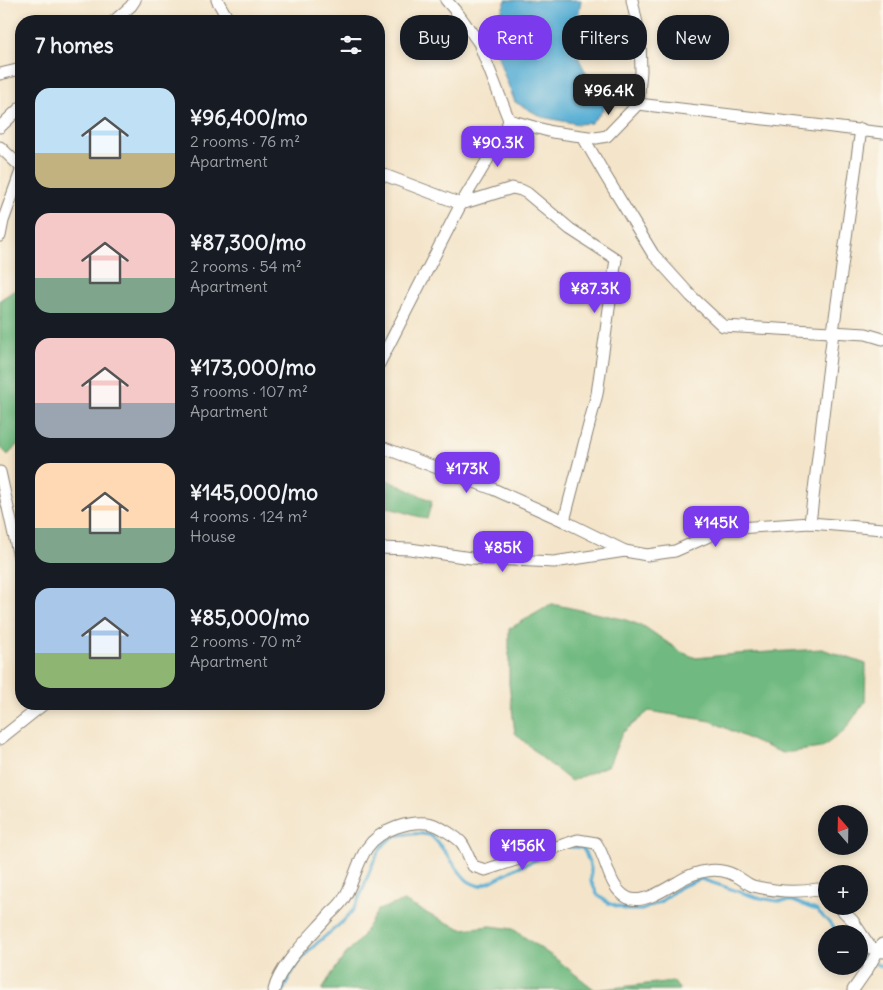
<!DOCTYPE html>
<html lang="en">
<head>
<meta charset="utf-8">
<style>
	:root { --surface:#171b24; --page:#242831; --text:#f1f3f6; --muted:#9ea1a6; --accent:#7c3aed }
	body { margin:0; font-family:Delius,sans-serif; background:var(--page); color:var(--text); height:100vh; display:flex; flex-direction:column; font-size:19px; white-space:nowrap }
	* { box-sizing:border-box; margin:0 }
	p { font-size:16px; color:var(--muted) }
	.icon { flex:none; width:28px; height:28px; fill:none; stroke:currentColor; stroke-width:2; stroke-linecap:round; stroke-linejoin:round }
	.map { position:relative; flex:1; overflow:hidden }
	.drawer { position:absolute; left:15px; top:15px; width:370px; height:695px; display:flex; flex-direction:column; background:var(--surface); border-radius:20px; box-shadow:0 2px 8px #0003 }
	.drawer>* { flex:none }
	.guide { position:absolute; left:400px; top:15px; width:408px; height:45px; display:flex; gap:10px }
	.needle { width:32px; rotate:340deg }
	.buttons { position:absolute; left:818px; top:805px; display:grid; gap:10px }
	.buttons a { display:grid; place-items:center; width:50px; height:50px; border-radius:50%; background:var(--surface); box-shadow:0 2px 8px #0003; font-size:25px }
	.price { position:absolute; translate:-50% -42px; padding:0 11px; border-radius:10px; background:var(--accent); color:#fff; font-size:16px; line-height:32px; filter:drop-shadow(0 1px 2px #0008) }
	.price::after { content:''; position:absolute; left:50%; top:30px; width:15px; height:11px; margin-left:-8px; background:inherit; clip-path:polygon(0 0,100% 0,50% 100%) }
	.price.selected { background:#222; color:#fff }
	ul { padding:0; list-style:none }
	li { display:flex; align-items:center; gap:15px; height:125px; padding:0 20px }
	li span { display:grid; place-items:center; flex:none; width:140px; height:100px; border-radius:15px; color:#555 }
	li>.icon { margin-inline-start:auto }
	span .icon { width:60px; height:60px; fill:#fffc; stroke-width:1 }
	li b { font-size:21px }
	h2 { display:flex; justify-content:space-between; align-items:center; height:60px; padding:0 20px; font-size:21px }
	.pill { padding:0 18px; border-radius:20px; background:var(--surface); box-shadow:0 2px 8px #0003; font-size:18px; line-height:45px }
	.pill.selected { background:var(--accent); color:#fff }
	.map>svg:first-child { display:block }
</style>
</head>
<body>
<div class="map">
<svg width="883" height="990" viewBox="0 0 883 990">
	<rect width="100%" height="100%" fill="#fbf7ec"/>
	<filter id="ink" filterUnits="userSpaceOnUse"><feTurbulence type="fractalNoise" baseFrequency=".02" numOctaves="2"/><feDisplacementMap in="SourceGraphic" scale="10" xChannelSelector="R" yChannelSelector="G"/><feConvolveMatrix kernelMatrix="1 2 1 2 8 2 1 2 1" color-interpolation-filters="sRGB"/></filter>
	<filter id="wash" filterUnits="userSpaceOnUse"><feTurbulence type="fractalNoise" baseFrequency=".0096" numOctaves="4" result="noise"/><feDisplacementMap in="SourceGraphic" scale="20" xChannelSelector="R" yChannelSelector="G"/><feGaussianBlur stdDeviation="1.12" result="paint"/><feColorMatrix in="noise" values="0 0 0 0 0 0 0 0 0 0 0 0 0 0 0 0 0 1.4 0 .05"/><feComposite in="paint" operator="in"/></filter>
	<g filter="url(#wash)">
		<rect width="100%" height="100%" fill="#f4e5ca"/>
		<g fill="#70b980" stroke="#466a4e">
			<polygon points="21,286 21,441 8,455 0,447 0,300"/>
			<polygon points="379,474 385,479 432,501 427,519 379,505"/>
			<polygon points="552,604 623,619 645,627 681,652 696,658 736,654 822,649 866,664 865,702 844,731 821,748 783,753 755,742 711,721 649,711 622,733 609,765 571,781 541,757 515,733 509,684 509,629"/>
			<polygon points="404,901 434,917 462,929 491,926 513,929 556,959 595,990 673,981 680,990 322,990 329,978 345,955 361,938 378,910"/>
		</g>
		<path fill="#57aed4" stroke="#3a6578" d="M506 0H581C578 18 571 44 580 61 585 73 595 83 601 94 603 98 603 104 604 109L591 123 578 124 542 117 515 102C509 86 495 55 495 38 496 24 501 12 506 0Z"/>
		<g fill="none" stroke-linecap="round" stroke-linejoin="round">
			<g stroke="#57aed4" stroke-width="3">
				<polyline points="571,847 582,848 585,852 591,868 591,881 597,894 608,903 627,910 642,910 660,902 680,887 701,879 755,897 777,901 793,901 816,910 841,934"/>
				<polyline points="859,947 869,960"/>
				<polyline points="875,963 883,967"/>
				<path d="M284 990C285 985 288 981 290 976 296 966 303 957 311 949 324 935 341 927 353 910 366 891 370 855 389 840 397 833 419 833 429 835 438 838 458 873 468 881 471 883 476 885 479 886L492 881 518 867 544 857"/>
			</g>
		</g>
	</g>
	<g filter="url(#ink)">
		<g fill="none" stroke-linecap="round" stroke-linejoin="round">
			<defs>
				<g id="minor">
					<polyline points="217,0 229,21"/>
					<polyline points="114,21 131,6 135,0"/>
					<polyline points="0,74 21,69"/>
					<polyline points="638,104 883,133"/>
					<polyline points="509,120 552,132 596,138 607,136 638,104 641,71 640,38 632,0"/>
					<polyline points="0,127 21,107"/>
					<polyline points="583,137 605,175 653,254 691,296 723,326 866,334 883,339"/>
					<polyline points="0,147 21,167"/>
					<polyline points="379,173 461,204 512,188 521,190 527,193 570,229 616,259 597,394 564,521"/>
					<polyline points="0,236 3,221 21,171"/>
					<polyline points="379,364 461,204 506,129 509,120 479,43 459,15 446,0"/>
					<polyline points="379,446 493,489 564,521 625,551 647,555 675,551 725,529 810,523 883,529"/>
					<polyline points="0,472 21,566"/>
					<polyline points="810,523 833,332 861,129"/>
					<polyline points="379,548 410,549 471,558 554,562 625,551"/>
					<polyline points="0,739 44,704"/>
					<polyline points="838,906 853,921 871,948 880,949 883,952"/>
					<path d="M274 990C280 964 313 934 330 914 334 910 340 905 343 900 353 885 357 862 367 848 379 830 411 819 432 824 439 826 455 836 461 842 466 848 469 858 473 866L485 870 578 840 596 843C608 860 608 888 628 898 643 905 669 887 681 880 688 876 699 872 707 871 716 869 728 871 736 876 742 879 747 884 753 886 773 891 797 893 817 889L826 895"/>
					<polyline points="853,990 867,970 882,944"/>
				</g>
			</defs>
			<use href="#minor" stroke="#888073" stroke-width="13"/>
			<use href="#minor" stroke="#fff" stroke-width="11"/>
		</g>
	</g>
</svg>
<div class="buttons">
<a><svg class="needle" viewBox="-14 -14 28 28"><path d="M0-13l5 13h-10z" fill="#e53935"/><path d="M0 13l5-13h-10z" fill="#9ea1a6"/></svg></a>
<a>+</a>
<a>−</a>
</div>
<b class="price selected" style="left:609px;top:116px">¥96.4K</b>
<b class="price" style="left:498px;top:168px">¥90.3K</b>
<b class="price" style="left:595px;top:314px">¥87.3K</b>
<b class="price" style="left:467px;top:494px">¥173K</b>
<b class="price" style="left:716px;top:548px">¥145K</b>
<b class="price" style="left:503px;top:573px">¥85K</b>
<b class="price" style="left:523px;top:871px">¥156K</b>
<div class="guide">
<a class="pill">Buy</a>
<a class="pill selected">Rent</a>
<a class="pill">Filters</a>
<a class="pill">New</a>
</div>
<section class="drawer">
<h2>7 homes<svg class="icon" aria-label="filters" viewBox="0 0 24 24"><path d="M4 7h16M4 17h16"/><circle cx="9" cy="7" r="2"/><circle cx="15" cy="17" r="2"/></svg></h2>
<ul>
<li><span style="background:linear-gradient(#bfe0f5 65%,#c2b280 0)"><svg class="icon" aria-label="home" viewBox="0 0 24 24"><path d="M3 11l9-7 9 7M6 9v11h12V9"/></svg></span><div><b>¥96,400/mo</b><p>2 rooms · 76 m²</p><p>Apartment</p></div></li>
<li><span style="background:linear-gradient(#f6c9c9 65%,#7fa58c 0)"><svg class="icon" aria-label="home" viewBox="0 0 24 24"><path d="M3 11l9-7 9 7M6 9v11h12V9"/></svg></span><div><b>¥87,300/mo</b><p>2 rooms · 54 m²</p><p>Apartment</p></div></li>
<li><span style="background:linear-gradient(#f6c9c9 65%,#9aa5b1 0)"><svg class="icon" aria-label="home" viewBox="0 0 24 24"><path d="M3 11l9-7 9 7M6 9v11h12V9"/></svg></span><div><b>¥173,000/mo</b><p>3 rooms · 107 m²</p><p>Apartment</p></div></li>
<li><span style="background:linear-gradient(#ffd9b3 65%,#7fa58c 0)"><svg class="icon" aria-label="home" viewBox="0 0 24 24"><path d="M3 11l9-7 9 7M6 9v11h12V9"/></svg></span><div><b>¥145,000/mo</b><p>4 rooms · 124 m²</p><p>House</p></div></li>
<li><span style="background:linear-gradient(#a9c7e8 65%,#8fb573 0)"><svg class="icon" aria-label="home" viewBox="0 0 24 24"><path d="M3 11l9-7 9 7M6 9v11h12V9"/></svg></span><div><b>¥85,000/mo</b><p>2 rooms · 70 m²</p><p>Apartment</p></div></li>
</ul>
</section>
</div>
</body>
</html>
